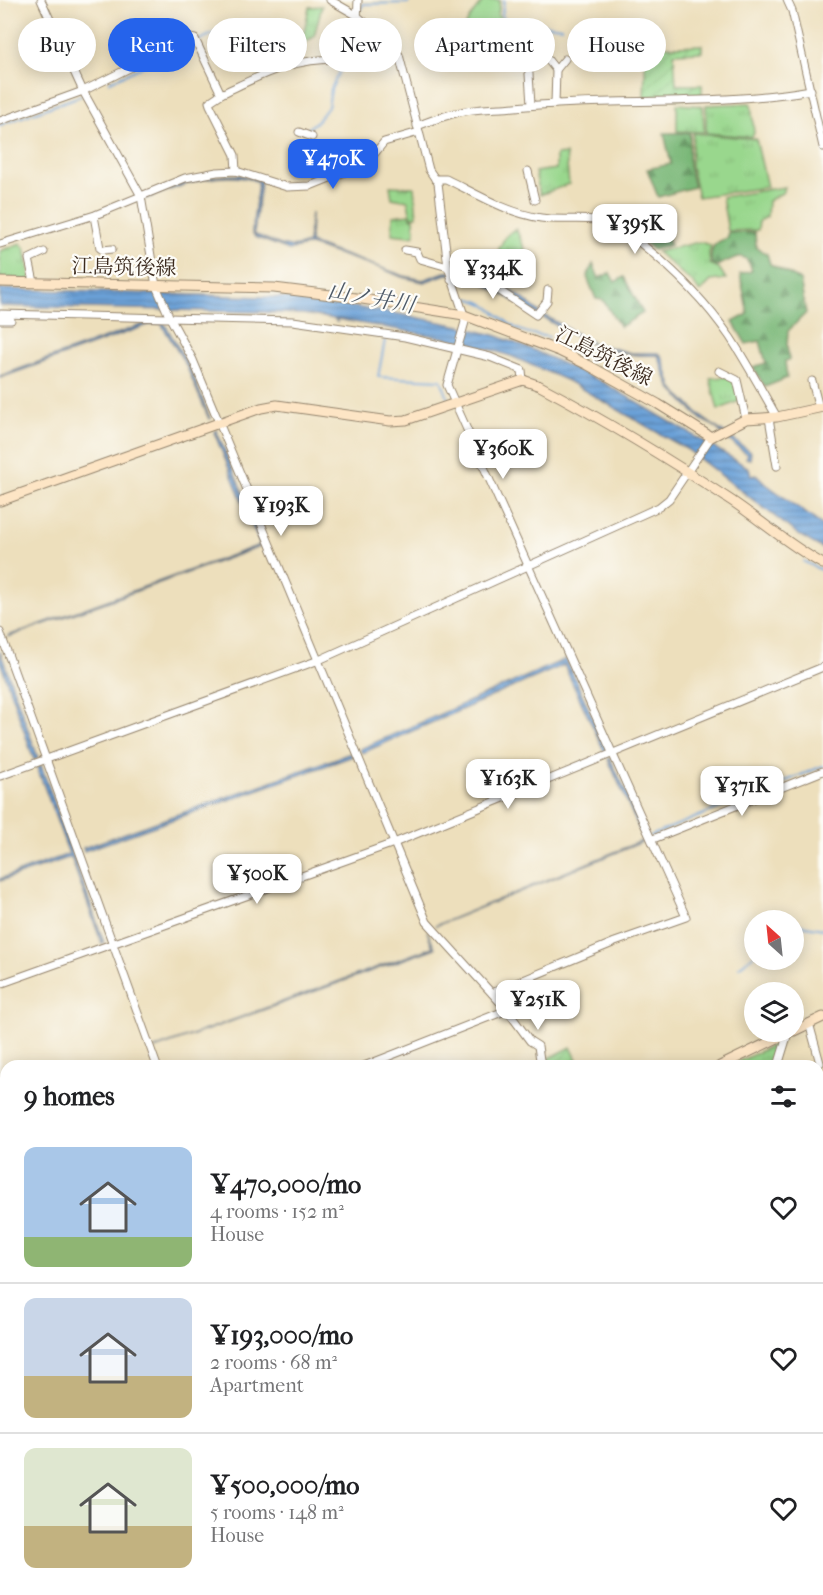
<!DOCTYPE html>
<html lang="en">
<head>
<meta charset="utf-8">
<style>
	:root { --surface:#fff; --page:#f6f6f6; --text:#202124; --muted:#757577; --line:#e0e0e0; --accent:#2563eb }
	body { margin:0; font-family:"IM FELL French Canon","Noto Serif JP",serif; background:var(--page); color:var(--text); height:100vh; display:flex; flex-direction:column; font-size:22px; white-space:nowrap }
	* { box-sizing:border-box; margin:0 }
	p { font-size:20px; color:var(--muted) }
	.icon { flex:none; width:33px; height:33px; fill:none; stroke:currentColor; stroke-width:2; stroke-linecap:round; stroke-linejoin:round }
	.map { position:relative; flex:1; overflow:hidden }
	.panel { position:absolute; left:0px; top:1060px; width:824px; height:536px; display:flex; flex-direction:column; background:var(--surface); border-radius:18px 18px 0 0; box-shadow:0 3px 15px #0003 }
	.panel>* { flex:none }
	.banner { position:absolute; left:18px; top:18px; width:788px; height:54px; display:flex; gap:12px }
	.needle { width:39px; rotate:333deg }
	.controls { position:absolute; left:744px; top:910px; display:grid; gap:12px }
	.controls a { display:grid; place-items:center; width:60px; height:60px; border-radius:50%; background:var(--surface); box-shadow:0 3px 15px #0003; font-size:30px }
	.price { position:absolute; translate:-50% -51px; padding:0 14px; border-radius:12px; background:#fff; color:#222; font-size:20px; line-height:39px; filter:drop-shadow(0 2px 3px #0008) }
	.price::after { content:''; position:absolute; left:50%; top:36px; width:18px; height:14px; margin-left:-9px; background:inherit; clip-path:polygon(0 0,100% 0,50% 100%) }
	.price.on { background:var(--accent); color:#fff }
	ul { padding:0; list-style:none }
	li { display:flex; align-items:center; gap:18px; height:150px; padding:0 24px }
	li+li { border-top:2px solid var(--line) }
	li span { display:grid; place-items:center; flex:none; width:168px; height:120px; border-radius:12px; color:#555 }
	li>.icon { margin-inline-start:auto }
	span .icon { width:72px; height:72px; fill:#fffc; stroke-width:1 }
	li b { font-size:26px }
	h2 { display:flex; justify-content:space-between; align-items:center; height:72px; padding:0 24px; font-size:26px }
	.pill { padding:0 21px; border-radius:27px; background:var(--surface); box-shadow:0 3px 15px #0003; font-size:21px; line-height:54px }
	.pill.on { background:var(--accent); color:#fff }
	.map>svg:first-child { display:block }
</style>
</head>
<body>
<div class="map">
<svg width="823" height="1595" viewBox="0 0 823 1595">
	<defs>
		<pattern id="grass-tufts" width="24" height="20" patternUnits="userSpaceOnUse" patternTransform="scale(1.5)"><rect width="24" height="20" fill="#99d78d"/><path d="M3 7l-1-3M5 7V3M7 7l1-3M15 17l-1-3M17 17v-4M19 17l1-3" fill="none" stroke="#85b979"/></pattern>
		<pattern id="forest-firs" width="22" height="20" patternUnits="userSpaceOnUse" patternTransform="scale(1.5)"><rect width="22" height="20" fill="#7ab878"/><path d="M5 1l3.5 6h-7zM16 11l3.5 6h-7z" fill="#659662"/></pattern>
		<pattern id="garden-furrows" width="10" height="10" patternUnits="userSpaceOnUse" patternTransform="scale(1.5)"><rect width="10" height="10" fill="#99d78d"/><path d="M-1 1l2-2M0 10L10 0M9 11l2-2" fill="none" stroke="#85b979"/></pattern>
		<pattern id="water-rules" width="6" height="5" patternUnits="userSpaceOnUse" patternTransform="scale(1.5)"><rect width="6" height="5" fill="#6ba1d8"/><path d="M0 2.5h6" fill="none" stroke="#5983af"/></pattern>
	</defs>
	<rect width="100%" height="100%" fill="#fdfcf7"/>
	<filter id="ink" filterUnits="userSpaceOnUse"><feTurbulence type="fractalNoise" baseFrequency=".0167" numOctaves="2"/><feDisplacementMap in="SourceGraphic" scale="12" xChannelSelector="R" yChannelSelector="G"/><feConvolveMatrix kernelMatrix="1 2 1 2 8 2 1 2 1" color-interpolation-filters="sRGB"/></filter>
	<filter id="wash" filterUnits="userSpaceOnUse"><feTurbulence type="fractalNoise" baseFrequency=".008" numOctaves="4" result="noise"/><feDisplacementMap in="SourceGraphic" scale="24" xChannelSelector="R" yChannelSelector="G"/><feGaussianBlur stdDeviation="1.35" result="paint"/><feColorMatrix in="noise" values="0 0 0 0 0 0 0 0 0 0 0 0 0 0 0 0 0 1.4 0 .05"/><feComposite in="paint" operator="in"/></filter>
	<g filter="url(#wash)">
		<rect width="100%" height="100%" fill="#eddfbc"/>
		<g fill="url(#grass-tufts)" stroke="#6a8056" stroke-width="1.5">
			<path d="M484 0H500L498 16 503 21 511 23 509 51 464 61 458 54C463 29 466 19 484 0Z"/>
			<polygon points="322,6 314,37 305,42 302,42 309,7"/>
			<polygon points="751,103 754,133 752,137 706,133 706,105"/>
			<polygon points="677,104 703,106 704,132 677,131"/>
			<polygon points="693,133 756,139 767,187 698,197 691,166"/>
			<polygon points="566,154 569,184 540,195 535,172 556,169 556,155"/>
			<polygon points="390,186 414,187 417,216 411,217 408,201 392,198"/>
			<polygon points="785,187 782,193 768,201 767,217 759,221 758,230 728,231 722,197"/>
			<polygon points="409,214 411,218 414,218 415,235 409,236 392,234 393,216"/>
			<path d="M516 229 527 254 529 268 501 270 498 280 493 275C496 259 499 236 516 229Z"/>
			<polygon points="699,242 711,245 709,253 710,264 719,268 726,279 711,281 700,292 693,283 657,252"/>
			<polygon points="21,243 23,247 25,247 31,280 0,279 0,251"/>
			<polygon points="726,377 735,380 741,400 718,410 710,378"/>
			<polygon points="781,1041 770,1066 733,1066 732,1065"/>
		</g>
		<g fill="url(#forest-firs)" stroke="#5a714b" stroke-width="1.5">
			<polygon points="664,133 690,133 689,166 694,187 658,197 647,169 671,164"/>
			<polygon points="666,228 670,245 653,250 639,237"/>
			<path d="M755 232 756 247 767 254 770 264 800 280 806 313 788 331 787 345 789 360 785 361 787 378 765 387 753 367 766 363 760 341 746 344 733 322 748 314 740 274 752 271C746 246 732 260 717 266L712 264C709 249 713 242 728 238V233Z"/>
			<polygon points="593,264 599,278 610,273 615,282 624,277 643,313 620,327 603,300 596,299 587,277"/>
		</g>
		<g fill="url(#garden-furrows)" stroke="#6a8056" stroke-width="1.5">
			<polygon points="702,45 702,52 674,53 676,85 702,85 702,99 644,98 646,48 648,47"/>
			<polygon points="571,1047 580,1066 547,1066 544,1061"/>
		</g>
		<g fill="url(#water-rules)" stroke="#53667b" stroke-width="1.5">
			<path d="M241 175 261 180 254 233 256 235C277 243 286 252 308 243L311 213 310 243 404 276 423 280 445 272H475L486 274 521 297 542 314 577 334 575 336 471 276 446 274 424 282 402 277 381 268 310 245 289 250 255 237 252 232 258 183 257 181C218 169 182 185 146 199L145 198C179 183 204 174 241 175Z"/>
			<polygon points="0,289 297,298 399,314 460,326 497,336 531,349 604,383 749,468 751,476 757,475 766,484 823,526 823,549 799,535 688,450 568,381 511,356 463,341 337,319 337,323 335,319 303,314 258,312 0,306"/>
			<polygon points="152,321 163,321 190,368 210,418 209,419 186,365 161,323 148,325 0,378 0,376"/>
			<path d="M582 337 593 343 631 353H659L663 359 673 389 703 418 751 452 750 459 746 458 747 454 726 438 714 426 702 420 671 389 658 355C631 357 605 350 581 339Z"/>
			<polygon points="216,430 265,545 8,637 8,636 260,545 214,432"/>
			<polygon points="0,651 38,758 34,760 0,661"/>
			<polygon points="566,659 608,751 605,753 564,665 362,753 360,749"/>
			<polygon points="351,753 353,756 84,851 83,848"/>
			<polygon points="610,758 647,836 647,840 435,926 644,840 608,759"/>
			<polygon points="41,765 104,943 102,944 71,857 0,881 0,879 69,854 37,767"/>
			<polygon points="427,931 435,948 154,1049 433,947"/>
		</g>
		<g fill="none" stroke-linecap="round" stroke-linejoin="round">
			<g stroke="#6ba1d8" stroke-width="2">
				<polyline points="504,0 502,15 504,19 562,27"/>
				<polyline points="361,9 363,4 408,3 410,0"/>
				<polyline points="109,82 230,26 256,32 291,59"/>
				<polyline points="0,125 83,95"/>
				<polyline points="305,131 318,120 328,107 331,89 345,60"/>
				<polyline points="303,136 315,180"/>
				<path d="M462 298C488 299 495 316 516 328 526 334 538 335 549 337"/>
				<polyline points="385,340 378,377 441,380 448,398"/>
				<polyline points="803,561 823,571"/>
				<polyline points="650,836 823,766"/>
				<polyline points="794,924 823,929"/>
				<polyline points="739,967 754,955"/>
				<polyline points="818,1193 823,1191"/>
				<polyline points="818,1452 823,1451"/>
			</g>
		</g>
	</g>
	<g filter="url(#ink)">
		<g fill="none" stroke-linecap="round" stroke-linejoin="round">
			<defs>
				<g id="street">
					<polyline points="41,0 83,91 141,196 156,286 169,316 193,360 427,922 507,1010 530,1041 538,1046 540,1060 544,1066"/>
					<polyline points="330,0 356,15 385,39 399,55 429,170 438,183 448,267 464,315 465,322 447,385 686,917 615,942 492,993"/>
					<polyline points="787,0 792,11 823,147"/>
					<polyline points="541,51 556,70 555,104"/>
					<polyline points="528,59 531,105"/>
					<polyline points="556,70 565,59"/>
					<path d="M221 94C266 73 292 58 343 59L357 21 358 0"/>
					<polyline points="0,121 83,91 190,38 195,39 221,94 209,102 210,105 235,155 236,171"/>
					<path d="M417 126C430 121 443 116 456 113 475 108 496 109 515 107 614 97 713 107 811 90"/>
					<polyline points="299,132 312,137"/>
					<polyline points="528,171 535,200"/>
					<path d="M435 179H446C477 194 507 213 541 218 566 222 597 214 619 227 661 257 701 295 730 337 747 363 762 391 777 417"/>
					<polyline points="94,216 100,248 103,250 112,249"/>
					<polyline points="0,244 95,215 185,178 217,172 236,171 287,187 310,186 367,163 384,142 419,132"/>
					<polyline points="405,250 417,252 420,259 448,267"/>
					<polyline points="451,280 471,278 485,281 536,315 547,301 548,290"/>
					<polyline points="34,282 29,259 44,252"/>
					<polyline points="0,314 293,321 405,337 490,357 522,370 523,380"/>
					<polyline points="0,320 11,320"/>
					<polyline points="719,371 737,380 746,419"/>
					<polyline points="812,381 819,408"/>
					<polyline points="769,418 777,466"/>
					<polyline points="0,632 157,1066"/>
					<polyline points="0,776 319,660 659,507 669,499 711,437"/>
					<polyline points="653,839 823,771"/>
					<polyline points="0,984 394,843 823,667"/>
					<polyline points="809,1023 820,1063"/>
					<polyline points="364,1066 507,1010"/>
					<polyline points="778,1066 788,1033"/>
					<polyline points="0,1205 6,1203"/>
					<polyline points="818,1212 823,1231"/>
					<polyline points="818,1257 823,1256"/>
					<polyline points="818,1388 823,1387"/>
					<polyline points="364,1590 366,1595"/>
					<polyline points="613,1590 615,1595"/>
					<polyline points="162,1595 180,1590"/>
					<polyline points="340,1595 349,1590"/>
				</g>
				<g id="secondary">
					<polyline points="0,282 274,288 356,298 464,315 559,351 588,365 658,404 711,437 746,419 777,417 823,407"/>
					<path d="M0 501 261 408 277 405 390 421 406 420 523 380 540 386C606 421 670 460 732 501 763 522 790 546 823 564"/>
					<polyline points="794,1031 823,1017"/>
					<polyline points="720,1066 790,1032"/>
					<polyline points="0,1421 6,1418"/>
					<polyline points="0,1569 6,1569"/>
					<polyline points="93,1590 105,1595"/>
				</g>
			</defs>
			<use href="#street" stroke="#94846d" stroke-width="9"/>
			<use href="#secondary" stroke="#94846d" stroke-width="11"/>
			<use href="#street" stroke="#fff" stroke-width="7"/>
			<use href="#secondary" stroke="#fde5c5" stroke-width="9"/>
		</g>
	</g>
	<g text-anchor="middle" dominant-baseline="central" stroke-width="4.5" stroke-linejoin="round" paint-order="stroke">
		<g font-size="21" fill="#3b2a1e" stroke="#fdfcf7">
			<text transform="translate(124 267) rotate(1)">江島筑後線</text>
			<text transform="translate(604 356) rotate(27)">江島筑後線</text>
		</g>
		<g font-size="22" font-style="italic" fill="#4e5a68" stroke="#fdfcf7">
			<text transform="translate(371 298) rotate(10)">山ノ井川</text>
		</g>
	</g>
</svg>
<div class="controls">
<a><svg class="needle" viewBox="-14 -14 28 28"><path d="M0-13l5 13h-10z" fill="#e53935"/><path d="M0 13l5-13h-10z" fill="#757577"/></svg></a>
<a><svg class="icon" aria-label="layers" viewBox="0 0 24 24"><path d="M12 4l9 5-9 5-9-5zM3 14l9 5 9-5"/></svg></a>
</div>
<b class="price on" style="left:333px;top:190px">¥470K</b>
<b class="price" style="left:635px;top:255px">¥395K</b>
<b class="price" style="left:493px;top:300px">¥334K</b>
<b class="price" style="left:503px;top:480px">¥360K</b>
<b class="price" style="left:281px;top:537px">¥193K</b>
<b class="price" style="left:508px;top:810px">¥163K</b>
<b class="price" style="left:742px;top:817px">¥371K</b>
<b class="price" style="left:257px;top:905px">¥500K</b>
<b class="price" style="left:538px;top:1031px">¥251K</b>
<div class="banner">
<a class="pill">Buy</a>
<a class="pill on">Rent</a>
<a class="pill">Filters</a>
<a class="pill">New</a>
<a class="pill">Apartment</a>
<a class="pill">House</a>
</div>
<section class="panel">
<h2>9 homes<svg class="icon" aria-label="filters" viewBox="0 0 24 24"><path d="M4 7h16M4 17h16"/><circle cx="9" cy="7" r="2"/><circle cx="15" cy="17" r="2"/></svg></h2>
<ul>
<li><span style="background:linear-gradient(#a9c7e8 75%,#8fb573 0)"><svg class="icon" aria-label="home" viewBox="0 0 24 24"><path d="M3 11l9-7 9 7M6 9v11h12V9"/></svg></span><div><b>¥470,000/mo</b><p>4 rooms · 152 m²</p><p>House</p></div><svg class="icon" aria-label="heart" viewBox="0 0 24 24"><path d="M12 20l-8-8c-3-5 5-10 8-4 3-6 11-1 8 4z"/></svg></li>
<li><span style="background:linear-gradient(#c9d6e8 65%,#c2b280 0)"><svg class="icon" aria-label="home" viewBox="0 0 24 24"><path d="M3 11l9-7 9 7M6 9v11h12V9"/></svg></span><div><b>¥193,000/mo</b><p>2 rooms · 68 m²</p><p>Apartment</p></div><svg class="icon" aria-label="heart" viewBox="0 0 24 24"><path d="M12 20l-8-8c-3-5 5-10 8-4 3-6 11-1 8 4z"/></svg></li>
<li><span style="background:linear-gradient(#dfe7d0 65%,#c2b280 0)"><svg class="icon" aria-label="home" viewBox="0 0 24 24"><path d="M3 11l9-7 9 7M6 9v11h12V9"/></svg></span><div><b>¥500,000/mo</b><p>5 rooms · 148 m²</p><p>House</p></div><svg class="icon" aria-label="heart" viewBox="0 0 24 24"><path d="M12 20l-8-8c-3-5 5-10 8-4 3-6 11-1 8 4z"/></svg></li>
</ul>
</section>
</div>
</body>
</html>
